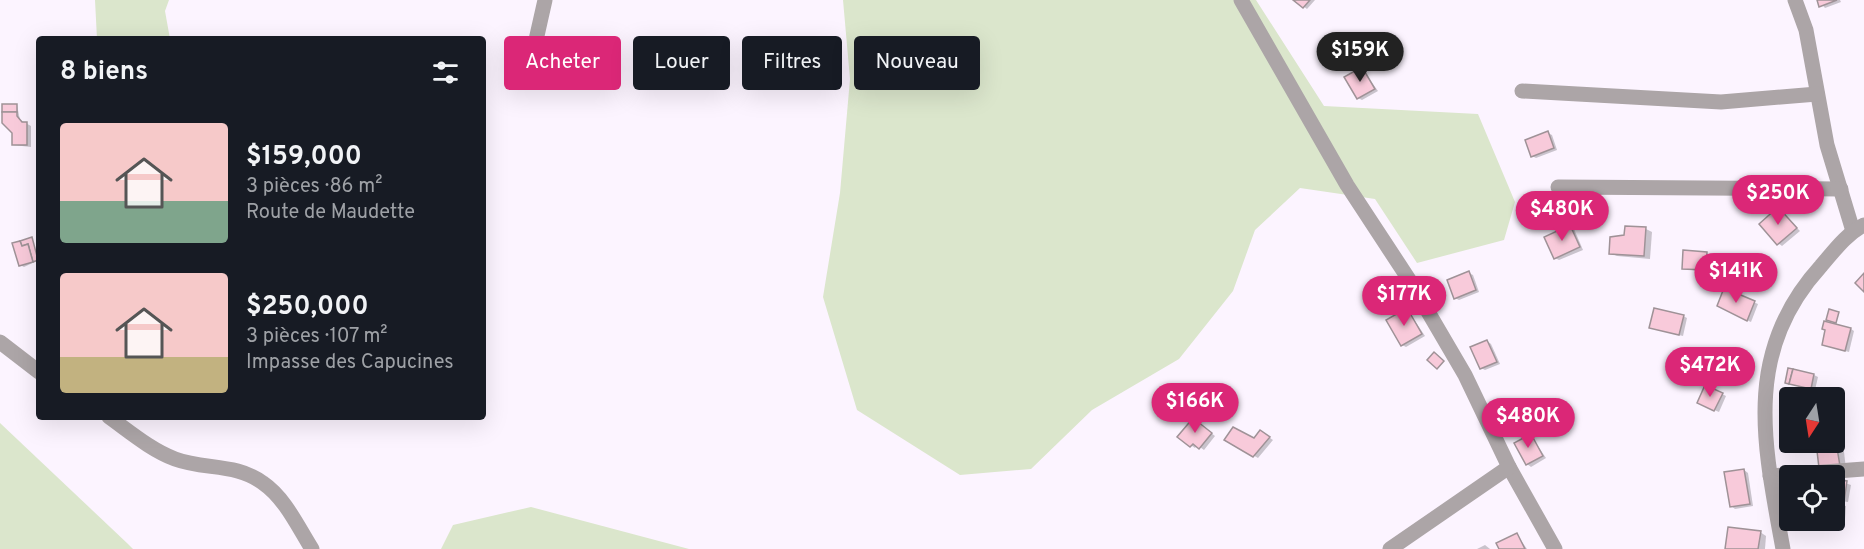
<!DOCTYPE html>
<html lang="fr">
<head>
<meta charset="utf-8">
<style>
	:root { --surface:#171b24; --page:#242831; --text:#f1f3f6; --muted:#9ea1a6; --accent:#db2777 }
	body { margin:0; font-family:Overpass,sans-serif; background:var(--page); color:var(--text); height:100vh; display:flex; flex-direction:column; font-size:22px; white-space:nowrap }
	* { box-sizing:border-box; margin:0 }
	p { font-size:20px; color:var(--muted) }
	.icon { flex:none; width:33px; height:33px; fill:none; stroke:currentColor; stroke-width:2; stroke-linecap:round; stroke-linejoin:round }
	.map { position:relative; flex:1; overflow:hidden }
	.panel { position:absolute; left:36px; top:36px; width:450px; height:384px; display:flex; flex-direction:column; background:var(--surface); border-radius:6px; box-shadow:0 6px 24px #0002 }
	.panel>* { flex:none }
	.banner { position:absolute; left:504px; top:36px; width:570px; height:54px; display:flex; gap:12px }
	.needle { width:39px; rotate:192deg }
	.fabs { position:absolute; left:1779px; top:387px; display:grid; gap:12px }
	.fabs a { display:grid; place-items:center; width:66px; height:66px; border-radius:6px; background:var(--surface); box-shadow:0 6px 24px #0002; font-size:30px }
	.price { position:absolute; translate:-50% -51px; padding:0 14px; border-radius:21px; background:var(--accent); color:#fff; font-size:20px; line-height:39px; filter:drop-shadow(0 2px 3px #0008) }
	.price::after { content:''; position:absolute; left:50%; top:36px; width:18px; height:14px; margin-left:-9px; background:inherit; clip-path:polygon(0 0,100% 0,50% 100%) }
	.price.selected { background:#222; color:#fff }
	ul { padding:0; list-style:none }
	li { display:flex; align-items:center; gap:18px; height:150px; padding:0 24px }
	li span { display:grid; place-items:center; flex:none; width:168px; height:120px; border-radius:6px; color:#555 }
	li>.icon { margin-inline-start:auto }
	span .icon { width:72px; height:72px; fill:#fffc; stroke-width:1 }
	li b { font-size:26px }
	h2 { display:flex; justify-content:space-between; align-items:center; height:72px; padding:0 24px; font-size:26px }
	.tag { padding:0 21px; border-radius:6px; background:var(--surface); box-shadow:0 6px 24px #0002; font-size:21px; line-height:54px }
	.tag.selected { background:var(--accent); color:#fff }
	.map>svg:first-child { display:block }
</style>
</head>
<body>
<div class="map">
<svg width="1864" height="549" viewBox="0 0 1864 549">
	<rect width="100%" height="100%" fill="#fcf4ff"/>
	<g fill="#dbe6cc">
		<polygon points="95,0 169,0 165,11 170,39 97,39"/>
		<polygon points="843,0 1256,0 1324,106 1478,114 1515,202 1504,240 1417,263 1375,199 1300,188 1255,230 1233,291 1179,359 1092,410 1031,469 960,475 857,410 823,297 840,193 850,79"/>
		<polygon points="0,423 128,544 133,549 0,549"/>
		<polygon points="531,507 689,549 441,549 453,525"/>
	</g>
	<g fill="#0003">
		<polygon points="1295,0 1315,0 1307,9"/>
		<polygon points="1818,0 1840,0 1841,2 1825,8"/>
		<polygon points="1362,69 1378,91 1362,100 1358,98"/>
		<polygon points="17,105 20,120 31,126 31,147 13,145"/>
		<polygon points="1548,133 1552,135 1557,150 1536,158 1532,156"/>
		<polygon points="1778,209 1800,231 1782,246 1778,243"/>
		<polygon points="1570,227 1574,229 1583,250 1559,260 1555,258"/>
		<polygon points="1646,229 1652,232 1650,259 1617,256 1610,253 1625,237"/>
		<polygon points="31,239 39,260 24,267 20,265"/>
		<polygon points="1706,253 1710,255 1709,272 1683,269"/>
		<polygon points="1469,273 1473,275 1479,292 1459,300 1455,298"/>
		<polygon points="1725,290 1758,304 1751,322 1735,315"/>
		<polygon points="1407,309 1425,336 1406,347 1402,345"/>
		<polygon points="1683,316 1687,318 1683,336 1655,329"/>
		<polygon points="1851,329 1854,331 1849,352 1827,346"/>
		<polygon points="1487,341 1491,344 1500,364 1485,370 1481,368"/>
		<polygon points="1814,375 1818,377 1815,390 1795,385"/>
		<polygon points="1722,394 1726,396 1719,412 1702,405"/>
		<polygon points="1197,422 1215,436 1204,450 1197,445 1195,448 1179,437"/>
		<polygon points="1834,432 1842,435 1846,469 1813,450 1834,442"/>
		<polygon points="1264,434 1273,440 1258,458 1226,440 1255,440"/>
		<polygon points="1531,436 1546,458 1531,467 1527,464"/>
		<polygon points="1744,470 1748,473 1753,506 1735,509 1731,506"/>
		<polygon points="1836,480 1851,485 1848,502 1834,500"/>
		<polygon points="1834,503 1846,506 1845,520 1834,518"/>
		<polygon points="1797,520 1823,520 1822,524"/>
		<polygon points="1760,532 1766,536 1765,549 1727,549"/>
		<polygon points="1517,535 1527,549 1501,549"/>
		<polygon points="1485,545 1490,549 1477,549"/>
	</g>
	<g fill="#f8cada" stroke="#9f9297" stroke-width="1.5">
		<polygon points="1293,0 1310,0 1303,8"/>
		<polygon points="1817,0 1837,0 1819,7"/>
		<polygon points="1362,67 1375,89 1357,99 1344,77"/>
		<rect x="2" y="104" width="15" height="8"/>
		<polygon points="2,112 17,112 17,116 22,122 27,122 27,145 12,145 12,133 2,123"/>
		<polygon points="1548,131 1554,148 1531,157 1525,140"/>
		<polygon points="1778,207 1797,228 1777,245 1759,224"/>
		<polygon points="1570,225 1580,247 1554,259 1544,237"/>
		<polygon points="1625,226 1646,227 1644,256 1609,254 1610,237 1624,235"/>
		<polygon points="32,237 38,260 33,262 28,244 22,246 20,241"/>
		<polygon points="20,241 22,246 28,244 33,262 19,266 12,243"/>
		<polygon points="1683,250 1707,252 1706,270 1682,269"/>
		<polygon points="1469,271 1476,290 1454,299 1447,280"/>
		<polygon points="1864,273 1864,292 1855,283"/>
		<polygon points="1724,288 1755,301 1747,321 1717,306"/>
		<polygon points="1407,308 1422,334 1401,346 1386,320"/>
		<polygon points="1654,308 1684,315 1679,335 1649,328"/>
		<polygon points="1829,309 1839,312 1836,323 1826,320"/>
		<polygon points="1824,321 1851,328 1845,351 1822,345 1825,330 1822,329"/>
		<polygon points="1487,340 1497,362 1480,369 1470,347"/>
		<polygon points="1434,352 1444,361 1437,369 1427,360"/>
		<polygon points="1788,368 1793,369 1789,384 1785,383"/>
		<polygon points="1793,369 1814,374 1811,389 1789,384"/>
		<polygon points="1705,385 1723,393 1714,411 1697,403"/>
		<polygon points="1193,418 1212,433 1199,449 1193,444 1190,447 1177,437"/>
		<polygon points="1233,427 1254,438 1260,430 1270,437 1253,457 1224,440"/>
		<polygon points="1834,430 1840,466 1819,468 1817,451 1812,451 1811,442 1834,442"/>
		<polygon points="1531,434 1543,456 1526,465 1514,443"/>
		<polygon points="1744,469 1750,504 1730,507 1724,472"/>
		<polygon points="1834,479 1847,481 1844,501 1834,499"/>
		<polygon points="1834,501 1843,502 1841,518 1834,518"/>
		<polygon points="1728,527 1761,531 1758,549 1725,549"/>
		<polygon points="1517,533 1525,549 1499,549 1496,543"/>
	</g>
	<g fill="none" stroke-linecap="round" stroke-linejoin="round">
		<g stroke="#aca5a7" stroke-width="15">
			<polyline points="1241,0 1347,185 1410,281 1465,375 1509,467 1555,549"/>
			<polyline points="1795,0 1806,30 1827,145 1853,231"/>
			<polyline points="536,40 545,0"/>
			<polyline points="1522,91 1721,102 1817,94"/>
			<polyline points="1558,187 1841,189"/>
			<polyline points="0,342 39,372"/>
			<path d="M109 417C130 432 151 450 175 459 205 470 236 463 263 483 285 498 298 527 312 549"/>
			<polyline points="1770,476 1864,469"/>
			<polyline points="1390,549 1509,467"/>
			<path d="M1783 549C1764 445 1742 353 1821 266 1834 251 1846 234 1864 225"/>
		</g>
	</g>
</svg>
<div class="fabs">
<a><svg class="needle" viewBox="-14 -14 28 28"><path d="M0-13l5 13h-10z" fill="#e53935"/><path d="M0 13l5-13h-10z" fill="#9ea1a6"/></svg></a>
<a><svg class="icon" aria-label="locate" viewBox="0 0 24 24"><circle cx="12" cy="12" r="6"/><path d="M12 2v4M12 18v4M2 12h4M18 12h4"/></svg></a>
</div>
<b class="price selected" style="left:1360px;top:83px">$159K</b>
<b class="price" style="left:1778px;top:226px">$250K</b>
<b class="price" style="left:1562px;top:242px">$480K</b>
<b class="price" style="left:1736px;top:304px">$141K</b>
<b class="price" style="left:1404px;top:327px">$177K</b>
<b class="price" style="left:1710px;top:398px">$472K</b>
<b class="price" style="left:1195px;top:434px">$166K</b>
<b class="price" style="left:1528px;top:449px">$480K</b>
<div class="banner">
<a class="tag selected">Acheter</a>
<a class="tag">Louer</a>
<a class="tag">Filtres</a>
<a class="tag">Nouveau</a>
</div>
<section class="panel">
<h2>8 biens<svg class="icon" aria-label="filters" viewBox="0 0 24 24"><path d="M4 7h16M4 17h16"/><circle cx="9" cy="7" r="2"/><circle cx="15" cy="17" r="2"/></svg></h2>
<ul>
<li><span style="background:linear-gradient(#f6c9c9 65%,#7fa58c 0)"><svg class="icon" aria-label="home" viewBox="0 0 24 24"><path d="M3 11l9-7 9 7M6 9v11h12V9"/></svg></span><div><b>$159,000</b><p>3 pièces · 86 m²</p><p>Route de Maudette</p></div></li>
<li><span style="background:linear-gradient(#f6c9c9 70%,#c2b280 0)"><svg class="icon" aria-label="home" viewBox="0 0 24 24"><path d="M3 11l9-7 9 7M6 9v11h12V9"/></svg></span><div><b>$250,000</b><p>3 pièces · 107 m²</p><p>Impasse des Capucines</p></div></li>
</ul>
</section>
</div>
</body>
</html>
